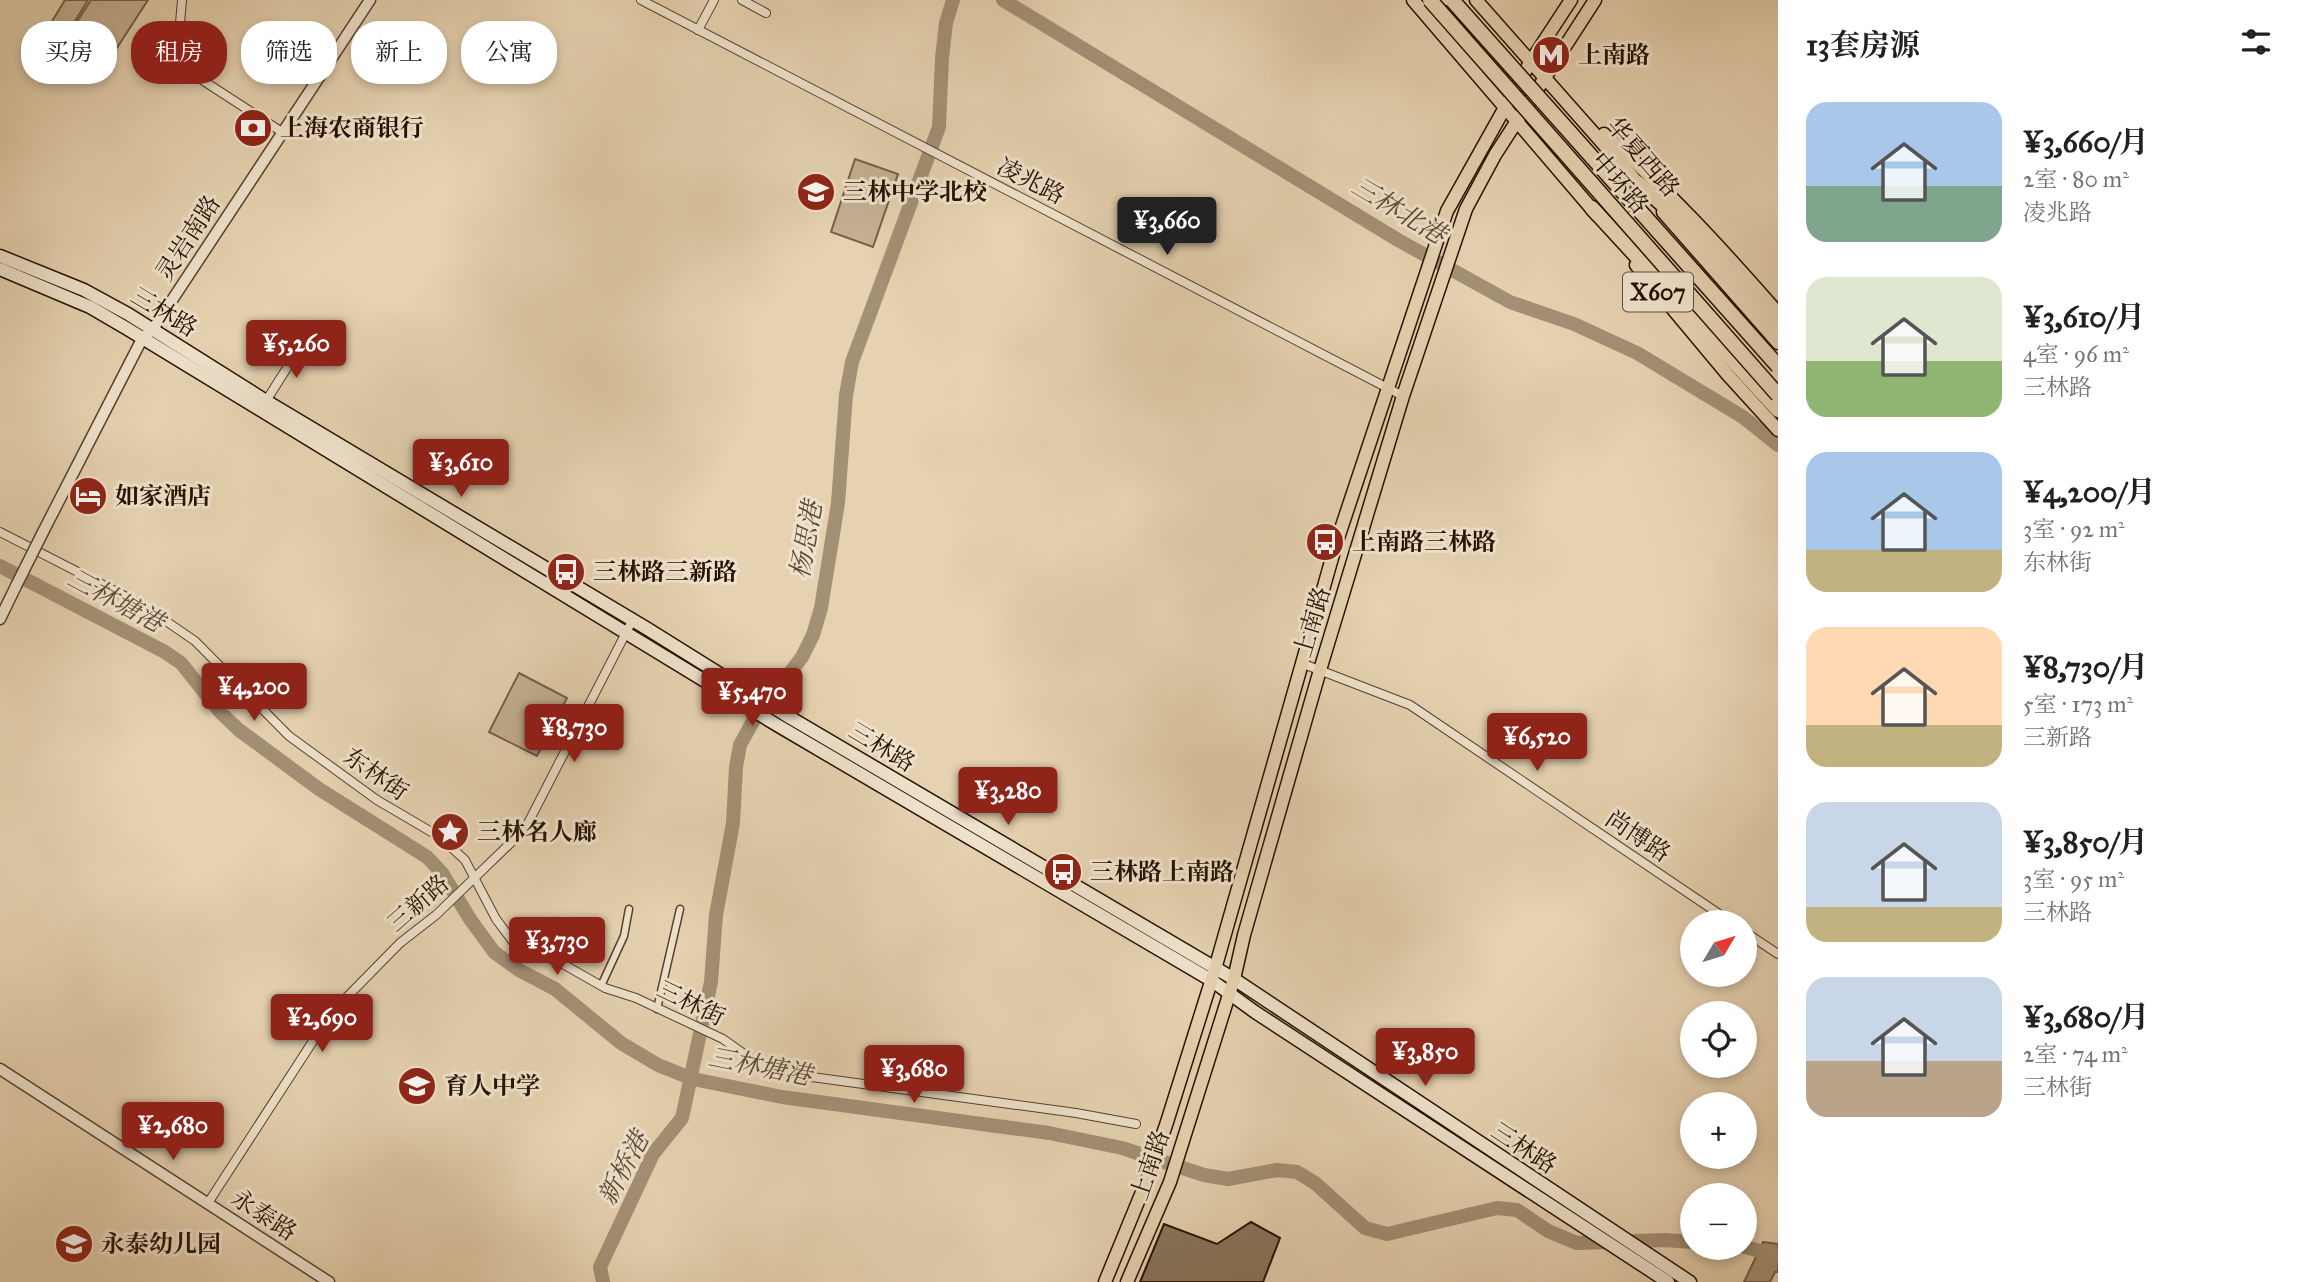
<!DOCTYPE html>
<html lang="zh">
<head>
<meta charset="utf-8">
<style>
	:root { --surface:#fff; --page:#f2f2f2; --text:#202124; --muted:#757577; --accent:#8f2418 }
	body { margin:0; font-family:"IM FELL Great Primer","Noto Serif SC",serif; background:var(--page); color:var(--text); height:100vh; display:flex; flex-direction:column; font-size:26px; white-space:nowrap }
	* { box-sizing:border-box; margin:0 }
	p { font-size:23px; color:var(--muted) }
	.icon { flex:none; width:38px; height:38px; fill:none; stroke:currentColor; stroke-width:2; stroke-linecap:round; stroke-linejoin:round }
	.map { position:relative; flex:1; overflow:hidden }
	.drawer { display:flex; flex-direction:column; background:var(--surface); width:525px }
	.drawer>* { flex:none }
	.banner { position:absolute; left:21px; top:21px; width:665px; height:63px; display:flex; gap:14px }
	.needle { width:46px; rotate:52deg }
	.fabs { position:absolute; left:1680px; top:910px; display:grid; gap:14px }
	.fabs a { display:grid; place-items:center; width:77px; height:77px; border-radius:50%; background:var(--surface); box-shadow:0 4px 10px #0003; font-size:35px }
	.price { position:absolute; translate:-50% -60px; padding:0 16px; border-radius:7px; background:var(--accent); color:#fff; font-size:23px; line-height:46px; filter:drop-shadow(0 2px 4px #0008) }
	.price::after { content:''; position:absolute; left:50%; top:42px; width:21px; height:16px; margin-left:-10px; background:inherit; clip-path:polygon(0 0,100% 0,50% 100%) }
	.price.active { background:#222; color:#fff }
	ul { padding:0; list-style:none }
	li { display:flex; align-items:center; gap:21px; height:175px; padding:0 28px }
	li span { display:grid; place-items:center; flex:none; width:196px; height:140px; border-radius:21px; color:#555 }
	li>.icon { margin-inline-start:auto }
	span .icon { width:84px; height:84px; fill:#fffc; stroke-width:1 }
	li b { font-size:30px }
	h2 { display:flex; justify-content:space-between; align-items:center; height:84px; padding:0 28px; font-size:30px }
	.tag { padding:0 24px; border-radius:28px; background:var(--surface); box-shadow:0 4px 10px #0003; font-size:24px; line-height:63px }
	.tag.active { background:var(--accent); color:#fff }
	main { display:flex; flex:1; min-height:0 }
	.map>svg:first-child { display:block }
</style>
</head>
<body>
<main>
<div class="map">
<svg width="1778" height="1282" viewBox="0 0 1778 1282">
	<rect width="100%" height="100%" fill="#e6d2b1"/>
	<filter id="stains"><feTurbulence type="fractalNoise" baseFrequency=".00286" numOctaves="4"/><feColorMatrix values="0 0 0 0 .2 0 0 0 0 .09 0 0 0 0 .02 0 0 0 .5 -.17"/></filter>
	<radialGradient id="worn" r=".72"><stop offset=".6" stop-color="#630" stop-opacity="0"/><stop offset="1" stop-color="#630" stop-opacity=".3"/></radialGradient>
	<g fill="#c5b193" stroke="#75604a" stroke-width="2">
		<polygon points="65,0 88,0 67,34 51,23"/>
		<polygon points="91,0 148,0 109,60 69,34"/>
		<polygon points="855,159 898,174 873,247 831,232"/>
		<polygon points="519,673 567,698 537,756 489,732"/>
	</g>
	<polygon fill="#a49075" stroke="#715d46" stroke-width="2" points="1763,1242 1778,1244 1778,1272 1775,1272 1770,1282 1744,1282"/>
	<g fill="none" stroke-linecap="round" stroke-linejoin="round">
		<g stroke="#a49075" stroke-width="14">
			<polyline points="1003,0 1398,240 1510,302 1574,324 1637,353 1743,417 1778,445"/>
			<polyline points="0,566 165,652 181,663 221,713 239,730 319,789 427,857 442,873 470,919 494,952 519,970 555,989 621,1043 658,1065 693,1079 782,1097 1049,1133 1122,1148 1204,1175 1228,1179 1277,1170 1297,1172 1315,1183 1365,1228 1387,1234 1497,1208 1517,1210 1548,1231 1577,1243 1665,1240 1692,1242"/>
			<polyline points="1745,1247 1778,1256"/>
			<polyline points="603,1282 600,1267 653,1154 682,1118 711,982 716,915 733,823 736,767 740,745 752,723 802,657 813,635 821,608 838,503 846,395 852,362 939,127 942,58 946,23 953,0"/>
		</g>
	</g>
	<polygon fill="#89755c" stroke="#251000" stroke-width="2" points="1251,1222 1280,1238 1263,1282 1140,1282 1164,1224 1217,1244"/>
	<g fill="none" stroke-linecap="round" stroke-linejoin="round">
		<defs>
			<g id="pedestrian">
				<polyline points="601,986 624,936 629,909"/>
				<polyline points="657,1009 680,909"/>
			</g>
			<g id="minor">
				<polyline points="182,0 177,58 179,65 282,132"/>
				<polyline points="641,0 1403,396"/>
				<polyline points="742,0 766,13"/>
				<polyline points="698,30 714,0"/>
				<polyline points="266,401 302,344"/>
				<polyline points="0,532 144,606 195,641 289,736 377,800 440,837 465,860 496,919 514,943 563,964 605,988 636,998 723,1039 768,1071 1076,1113 1136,1124"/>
				<polyline points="1301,663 1410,705 1731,922"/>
				<polyline points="1745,932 1778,954"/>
				<polyline points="208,1203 313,1041 344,1000 400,943 436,915 525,829 632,621"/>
			</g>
			<g id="tertiary">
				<polyline points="43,532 142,339 153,329 370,0"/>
				<polyline points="0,619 16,586"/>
				<polyline points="0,1069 329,1282"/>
			</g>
			<g id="secondary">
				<polyline points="0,256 84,290 128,314 266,401 646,628 784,714 1234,979 1690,1282"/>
				<polyline points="0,269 90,307 126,328 777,725 1211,980 1255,1012 1668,1282"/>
			</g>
			<g id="primary">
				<polyline points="1413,0 1597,215"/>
				<polyline points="1476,0 1644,190"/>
				<path d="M1604 134C1667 189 1723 250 1778 313"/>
				<polyline points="1663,212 1778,343"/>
				<polyline points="1636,265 1727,374 1778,430"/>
				<polyline points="1105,1282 1149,1175 1167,1122 1215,969 1336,544 1447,211 1531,61 1571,0"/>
				<polyline points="1127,1282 1170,1182 1234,979 1244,935 1320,670 1403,396 1466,209 1495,155 1595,0"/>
			</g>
			<g id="trunk">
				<polyline points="1638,183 1680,220 1778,327"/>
				<polyline points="1592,208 1778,410"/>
			</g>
		</defs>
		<use href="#pedestrian" stroke="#55402c" stroke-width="9"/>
		<use href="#minor" stroke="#55402c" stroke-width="10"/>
		<use href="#tertiary" stroke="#55402c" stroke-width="13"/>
		<use href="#secondary" stroke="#251000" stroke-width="15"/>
		<use href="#primary" stroke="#251000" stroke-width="15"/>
		<use href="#trunk" stroke="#251000" stroke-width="17"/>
		<use href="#pedestrian" stroke="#efe2cc" stroke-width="6"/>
		<use href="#minor" stroke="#efe2cc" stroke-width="8"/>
		<use href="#tertiary" stroke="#efe2cc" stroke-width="10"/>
		<use href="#secondary" stroke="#efe2cc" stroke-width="12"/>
		<use href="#primary" stroke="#e6d2b1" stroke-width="12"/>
		<use href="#trunk" stroke="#e6d2b1" stroke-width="14"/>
		<defs>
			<polyline id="tertiary-bridge" points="16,586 43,532"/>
			<g id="trunk-bridge">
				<polyline points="1430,0 1778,395"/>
				<polyline points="1452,0 1778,366"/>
			</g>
		</defs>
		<use href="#tertiary-bridge" stroke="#55402c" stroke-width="13" stroke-linecap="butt"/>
		<use href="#trunk-bridge" stroke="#251000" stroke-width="17" stroke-linecap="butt"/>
		<use href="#tertiary-bridge" stroke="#efe2cc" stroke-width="10"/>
		<use href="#trunk-bridge" stroke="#e6d2b1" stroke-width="14"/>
	</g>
	<defs>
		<symbol id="metro-disc" viewBox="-11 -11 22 22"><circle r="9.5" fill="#8f2418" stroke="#efe2cc"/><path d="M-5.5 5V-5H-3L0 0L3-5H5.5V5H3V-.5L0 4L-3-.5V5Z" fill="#fff"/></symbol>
		<symbol id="bank-disc" viewBox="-11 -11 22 22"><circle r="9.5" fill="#8f2418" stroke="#efe2cc"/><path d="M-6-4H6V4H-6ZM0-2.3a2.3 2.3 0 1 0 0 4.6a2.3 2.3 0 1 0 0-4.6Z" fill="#fff"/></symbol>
		<symbol id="school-disc" viewBox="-11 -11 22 22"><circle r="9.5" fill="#8f2418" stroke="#efe2cc"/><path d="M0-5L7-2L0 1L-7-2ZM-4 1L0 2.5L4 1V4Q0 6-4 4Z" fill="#fff"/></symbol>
		<symbol id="hotel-disc" viewBox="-11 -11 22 22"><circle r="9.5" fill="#8f2418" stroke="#efe2cc"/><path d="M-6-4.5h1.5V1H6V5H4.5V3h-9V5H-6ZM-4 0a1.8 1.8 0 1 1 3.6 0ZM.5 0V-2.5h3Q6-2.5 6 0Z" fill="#fff"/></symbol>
		<symbol id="bus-disc" viewBox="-11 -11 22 22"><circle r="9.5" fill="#8f2418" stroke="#efe2cc"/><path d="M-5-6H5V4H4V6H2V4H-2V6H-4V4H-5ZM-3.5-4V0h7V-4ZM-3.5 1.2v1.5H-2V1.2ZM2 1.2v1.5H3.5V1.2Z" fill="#fff"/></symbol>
		<symbol id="sight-disc" viewBox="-11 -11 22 22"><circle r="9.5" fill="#8f2418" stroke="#efe2cc"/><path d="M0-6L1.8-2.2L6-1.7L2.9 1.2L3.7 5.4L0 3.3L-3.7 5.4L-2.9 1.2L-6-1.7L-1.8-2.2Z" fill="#fff"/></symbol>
	</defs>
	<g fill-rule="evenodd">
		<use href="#metro-disc" x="1529" y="33" width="44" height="44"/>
		<use href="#bank-disc" x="231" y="106" width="44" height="44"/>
		<use href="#school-disc" x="794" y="170" width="44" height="44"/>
		<use href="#hotel-disc" x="66" y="474" width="44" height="44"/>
		<use href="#bus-disc" x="1303" y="520" width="44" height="44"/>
		<use href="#bus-disc" x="544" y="550" width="44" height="44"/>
		<use href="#sight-disc" x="428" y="810" width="44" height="44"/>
		<use href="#bus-disc" x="1041" y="850" width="44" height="44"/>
		<use href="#school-disc" x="395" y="1064" width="44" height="44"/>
		<use href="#school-disc" x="52" y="1222" width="44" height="44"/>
	</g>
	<g text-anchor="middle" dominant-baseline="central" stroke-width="6" stroke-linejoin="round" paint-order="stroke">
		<rect fill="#efe2cc" stroke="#624f3d" stroke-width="2" x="1623" y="272.5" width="70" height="39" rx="5"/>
		<g font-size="23" font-weight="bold" fill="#251000">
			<text x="1658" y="292">X607</text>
		</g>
		<g font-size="24" font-weight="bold" fill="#251000" stroke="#efe2cc" text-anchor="start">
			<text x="1578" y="55">上南路</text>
			<text x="280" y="128">上海农商银行</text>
			<text x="843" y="192">三林中学北校</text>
			<text x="115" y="496">如家酒店</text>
			<text x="1352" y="542">上南路三林路</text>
			<text x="593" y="572">三林路三新路</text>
			<text x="477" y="832">三林名人廊</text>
			<text x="1090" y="872">三林路上南路</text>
			<text x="444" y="1086">育人中学</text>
			<text x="101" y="1244">永泰幼儿园</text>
		</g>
		<g font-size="24" fill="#251000" stroke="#efe2cc">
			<text transform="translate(1643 157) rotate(49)">华夏西路</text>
			<text transform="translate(1031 181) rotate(27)">凌兆路</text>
			<text transform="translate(1620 183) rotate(49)">中环路</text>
			<text transform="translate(188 238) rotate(-57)">灵岩南路</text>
			<text transform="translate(164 312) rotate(31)">三林路</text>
			<text transform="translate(1312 622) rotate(-73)">上南路</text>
			<text transform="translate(882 747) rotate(31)">三林路</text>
			<text transform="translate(376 774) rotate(35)">东林街</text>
			<text transform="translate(1638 836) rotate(34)">尚博路</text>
			<text transform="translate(418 903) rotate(-41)">三新路</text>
			<text transform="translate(691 1003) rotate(26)">三林街</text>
			<text transform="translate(1524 1148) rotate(33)">三林路</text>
			<text transform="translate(1150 1165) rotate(-71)">上南路</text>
			<text transform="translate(264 1215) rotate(33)">永泰路</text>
		</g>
		<g font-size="26" font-style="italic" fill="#5e4a35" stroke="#efe2cc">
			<text transform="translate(1399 210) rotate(31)">三林北港</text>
			<text transform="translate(806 540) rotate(-80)">杨思港</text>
			<text transform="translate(116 600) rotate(28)">三林塘港</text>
			<text transform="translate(760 1066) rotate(11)">三林塘港</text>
			<text transform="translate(623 1168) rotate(-62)">新桥港</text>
		</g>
	</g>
	<rect width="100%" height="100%" filter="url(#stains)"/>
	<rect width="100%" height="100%" fill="url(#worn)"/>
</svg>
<div class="fabs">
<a><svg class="needle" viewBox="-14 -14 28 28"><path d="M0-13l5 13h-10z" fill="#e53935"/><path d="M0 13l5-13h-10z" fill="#757577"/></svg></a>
<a><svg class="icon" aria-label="locate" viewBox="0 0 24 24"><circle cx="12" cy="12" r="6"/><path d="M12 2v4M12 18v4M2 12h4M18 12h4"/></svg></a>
<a>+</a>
<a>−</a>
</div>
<b class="price active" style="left:1167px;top:257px">¥3,660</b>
<b class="price" style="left:296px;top:380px">¥5,260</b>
<b class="price" style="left:461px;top:499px">¥3,610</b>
<b class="price" style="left:254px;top:723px">¥4,200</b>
<b class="price" style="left:752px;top:728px">¥5,470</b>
<b class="price" style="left:574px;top:764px">¥8,730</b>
<b class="price" style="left:1537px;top:773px">¥6,520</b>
<b class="price" style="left:1008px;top:827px">¥3,280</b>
<b class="price" style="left:557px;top:977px">¥3,730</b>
<b class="price" style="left:322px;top:1054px">¥2,690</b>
<b class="price" style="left:1425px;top:1088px">¥3,850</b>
<b class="price" style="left:914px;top:1105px">¥3,680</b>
<b class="price" style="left:173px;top:1162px">¥2,680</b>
<div class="banner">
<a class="tag">买房</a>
<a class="tag active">租房</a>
<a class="tag">筛选</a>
<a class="tag">新上</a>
<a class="tag">公寓</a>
</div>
</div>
<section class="drawer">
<h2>13套房源<svg class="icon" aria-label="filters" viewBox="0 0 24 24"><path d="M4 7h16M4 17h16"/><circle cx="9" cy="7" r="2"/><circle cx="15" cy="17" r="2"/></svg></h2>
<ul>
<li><span style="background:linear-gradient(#a9c7e8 60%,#7fa58c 0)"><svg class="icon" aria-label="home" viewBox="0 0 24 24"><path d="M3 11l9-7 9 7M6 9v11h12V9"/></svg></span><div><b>¥3,660/月</b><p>2室 · 80 m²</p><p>凌兆路</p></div></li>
<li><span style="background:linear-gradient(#dfe7d0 60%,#8fb573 0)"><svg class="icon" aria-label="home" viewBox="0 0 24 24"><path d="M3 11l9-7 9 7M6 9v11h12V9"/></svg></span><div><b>¥3,610/月</b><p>4室 · 96 m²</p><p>三林路</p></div></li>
<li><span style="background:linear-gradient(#a9c7e8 70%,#c2b280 0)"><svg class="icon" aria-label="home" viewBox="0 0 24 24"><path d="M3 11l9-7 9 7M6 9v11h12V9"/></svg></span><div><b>¥4,200/月</b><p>3室 · 92 m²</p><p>东林街</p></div></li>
<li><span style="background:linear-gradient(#ffd9b3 70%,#c2b280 0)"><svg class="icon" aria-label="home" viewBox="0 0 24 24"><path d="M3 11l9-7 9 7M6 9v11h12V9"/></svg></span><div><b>¥8,730/月</b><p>5室 · 173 m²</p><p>三新路</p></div></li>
<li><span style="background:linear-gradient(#c9d6e8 75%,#c2b280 0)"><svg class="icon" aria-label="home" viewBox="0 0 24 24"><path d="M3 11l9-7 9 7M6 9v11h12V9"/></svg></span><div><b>¥3,850/月</b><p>3室 · 95 m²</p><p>三林路</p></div></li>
<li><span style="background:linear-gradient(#c9d6e8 60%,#b9a48a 0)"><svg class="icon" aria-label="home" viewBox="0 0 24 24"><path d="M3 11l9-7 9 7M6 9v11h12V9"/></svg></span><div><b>¥3,680/月</b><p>2室 · 74 m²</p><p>三林街</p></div></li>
</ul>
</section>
</main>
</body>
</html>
